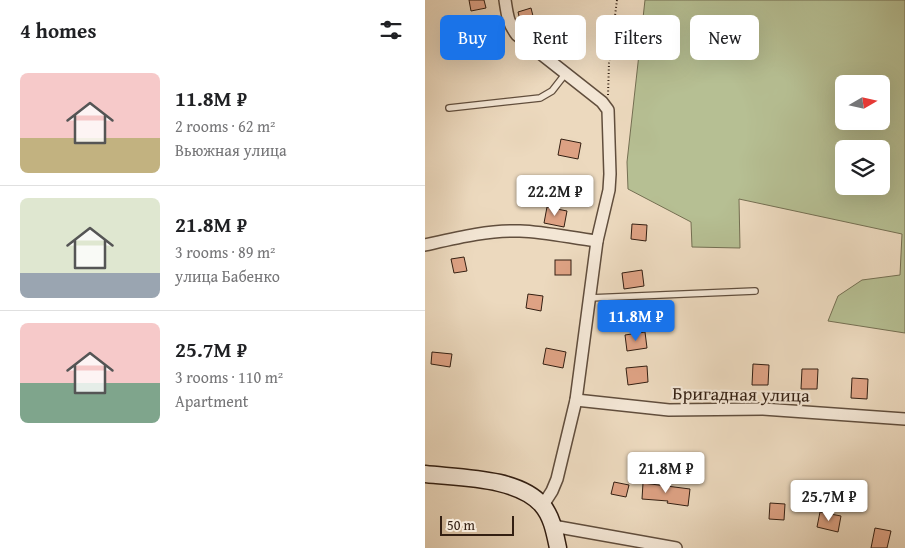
<!DOCTYPE html>
<html lang="en">
<head>
<meta charset="utf-8">
<style>
	:root { --surface:#fff; --page:#f6f6f6; --text:#202124; --muted:#757577; --line:#e0e0e0; --accent:#1a73e8 }
	body { margin:0; font-family:"Gentium Book Plus",serif; background:var(--page); color:var(--text); height:100vh; display:flex; flex-direction:column; font-size:19px; white-space:nowrap }
	* { box-sizing:border-box; margin:0 }
	p { font-size:16px; color:var(--muted) }
	.icon { flex:none; width:28px; height:28px; fill:none; stroke:currentColor; stroke-width:2; stroke-linecap:round; stroke-linejoin:round }
	.map { position:relative; flex:1; overflow:hidden }
	.drawer { display:flex; flex-direction:column; background:var(--surface); width:425px }
	.drawer>* { flex:none }
	.top-card { position:absolute; left:15px; top:15px; width:390px; height:45px; display:flex; gap:10px }
	.needle { width:32px; rotate:81deg }
	.tools { position:absolute; left:410px; top:75px; display:grid; gap:10px }
	.tools a { display:grid; place-items:center; width:55px; height:55px; border-radius:8px; background:var(--surface); box-shadow:0 5px 20px #0002; font-size:25px }
	.scale { position:absolute; left:15px; bottom:12px; width:74px; box-sizing:border-box; padding-left:5px; border:2px solid #331f12; border-top:0; font-size:14px; line-height:18px; white-space:nowrap; color:#331f12; -webkit-text-stroke:4px #f3e6d5; paint-order:stroke }
	.price { position:absolute; translate:-50% -42px; padding:0 11px; border-radius:5px; background:#fff; color:#222; font-size:16px; line-height:32px; filter:drop-shadow(0 1px 2px #0008) }
	.price::after { content:''; position:absolute; left:50%; top:30px; width:15px; height:11px; margin-left:-8px; background:inherit; clip-path:polygon(0 0,100% 0,50% 100%) }
	.price.current { background:var(--accent); color:#fff }
	ul { padding:0; list-style:none }
	li { display:flex; align-items:center; gap:15px; height:125px; padding:0 20px }
	li+li { border-top:1px solid var(--line) }
	li span { display:grid; place-items:center; flex:none; width:140px; height:100px; border-radius:8px; color:#555 }
	li>.icon { margin-inline-start:auto }
	span .icon { width:60px; height:60px; fill:#fffc; stroke-width:1 }
	li b { font-size:21px }
	h2 { display:flex; justify-content:space-between; align-items:center; height:60px; padding:0 20px; font-size:21px }
	.chip { padding:0 18px; border-radius:8px; background:var(--surface); box-shadow:0 5px 20px #0002; font-size:18px; line-height:45px }
	.chip.current { background:var(--accent); color:#fff }
	main { display:flex; flex:1; min-height:0 }
	.map>svg:first-child { display:block }
</style>
</head>
<body>
<main>
<section class="drawer">
<h2>4 homes<svg class="icon" aria-label="filters" viewBox="0 0 24 24"><path d="M4 7h16M4 17h16"/><circle cx="9" cy="7" r="2"/><circle cx="15" cy="17" r="2"/></svg></h2>
<ul>
<li><span style="background:linear-gradient(#f6c9c9 65%,#c2b280 0)"><svg class="icon" aria-label="home" viewBox="0 0 24 24"><path d="M3 11l9-7 9 7M6 9v11h12V9"/></svg></span><div><b>11.8M ₽</b><p>2 rooms · 62 m²</p><p>Вьюжная улица</p></div></li>
<li><span style="background:linear-gradient(#dfe7d0 75%,#9aa5b1 0)"><svg class="icon" aria-label="home" viewBox="0 0 24 24"><path d="M3 11l9-7 9 7M6 9v11h12V9"/></svg></span><div><b>21.8M ₽</b><p>3 rooms · 89 m²</p><p>улица Бабенко</p></div></li>
<li><span style="background:linear-gradient(#f6c9c9 60%,#7fa58c 0)"><svg class="icon" aria-label="home" viewBox="0 0 24 24"><path d="M3 11l9-7 9 7M6 9v11h12V9"/></svg></span><div><b>25.7M ₽</b><p>3 rooms · 110 m²</p><p>Apartment</p></div></li>
</ul>
</section>
<div class="map">
<svg width="480" height="548" viewBox="0 0 480 548">
	<rect width="100%" height="100%" fill="#ecd9be"/>
	<filter id="stains"><feTurbulence type="fractalNoise" baseFrequency=".004" numOctaves="4"/><feColorMatrix values="0 0 0 0 .2 0 0 0 0 .09 0 0 0 0 .02 0 0 0 .5 -.17"/></filter>
	<radialGradient id="worn" r=".72"><stop offset=".6" stop-color="#630" stop-opacity="0"/><stop offset="1" stop-color="#630" stop-opacity=".3"/></radialGradient>
	<path fill="#b6bf93" stroke="#746f52" fill-rule="evenodd" d="M220 0H480V333L403 321 413 296 437 280 475 275 477 234 314 199 315 248 267 247 266 222 203 189 202 162ZM419 84H456V121H419ZM419 149H456V186H419Z"/>
	<g fill="#dea284" stroke="#331f12">
		<polygon points="44,0 59,0 61,8 46,11"/>
		<polygon points="106,8 110,24 97,28 93,12"/>
		<polygon points="136,139 156,143 153,159 133,155"/>
		<polygon points="122,207 142,211 139,227 119,223"/>
		<polygon points="207,224 222,225 221,241 206,239"/>
		<polygon points="39,257 42,271 29,273 26,259"/>
		<rect x="130" y="260" width="16" height="15"/>
		<polygon points="217,270 219,286 199,289 197,273"/>
		<polygon points="103,294 118,296 116,311 101,308"/>
		<polygon points="220,332 222,348 202,351 200,335"/>
		<polygon points="121,348 141,352 138,368 118,364"/>
		<polygon points="7,352 27,354 25,367 6,364"/>
		<polygon points="328,364 344,365 343,385 327,385"/>
		<polygon points="222,366 223,382 203,385 201,368"/>
		<polygon points="377,369 393,369 392,389 376,389"/>
		<polygon points="427,378 443,379 442,399 426,398"/>
		<polygon points="189,482 204,485 201,497 186,494"/>
		<polygon points="218,483 265,489 263,506 242,503 243,501 217,499"/>
		<polygon points="345,503 360,504 359,520 344,519"/>
		<polygon points="395,512 416,516 413,532 392,527"/>
		<polygon points="450,528 466,531 462,548 446,548"/>
	</g>
	<g fill="none" stroke-linecap="round" stroke-linejoin="round">
		<defs>
			<g id="lane">
				<polyline points="24,108 115,98 127,91 141,73"/>
				<polyline points="164,298 330,291"/>
			</g>
			<g id="street">
				<path d="M80 0C82 13 83 24 92 35L177 102 183 110 185 174 184 190 172 241 151 400 132 479 127 491 118 505"/>
				<path d="M0 245C31 238 63 230 95 231 121 232 147 238 172 241"/>
				<polyline points="151,400 244,410 338,409 480,419"/>
				<polyline points="128,526 251,548"/>
			</g>
			<path id="secondary" d="M0 474C34 478 93 477 117 505 127 516 130 534 133 548"/>
		</defs>
		<use href="#lane" stroke="#614e3d" stroke-width="8"/>
		<use href="#street" stroke="#614e3d" stroke-width="14"/>
		<use href="#secondary" stroke="#331f12" stroke-width="19"/>
		<polyline stroke="#331f12" stroke-width="2" stroke-dasharray="1 2.5" stroke-linecap="butt" points="183,95 184,63 192,0"/>
		<use href="#lane" stroke="#f3e6d5" stroke-width="5.5"/>
		<use href="#street" stroke="#f3e6d5" stroke-width="11"/>
		<use href="#secondary" stroke="#f3e6d5" stroke-width="16"/>
	</g>
	<g text-anchor="middle" dominant-baseline="central" stroke-width="4.5" stroke-linejoin="round" paint-order="stroke">
		<g font-size="18" fill="#331f12" stroke="#f3e6d5">
			<text transform="translate(316 394) rotate(1)">Бригадная улица</text>
		</g>
	</g>
	<rect width="100%" height="100%" filter="url(#stains)"/>
	<rect width="100%" height="100%" fill="url(#worn)"/>
</svg>
<div class="tools">
<a><svg class="needle" viewBox="-14 -14 28 28"><path d="M0-13l5 13h-10z" fill="#e53935"/><path d="M0 13l5-13h-10z" fill="#757577"/></svg></a>
<a><svg class="icon" aria-label="layers" viewBox="0 0 24 24"><path d="M12 4l9 5-9 5-9-5zM3 14l9 5 9-5"/></svg></a>
</div>
<div class="scale">50 m</div>
<b class="price" style="left:130px;top:217px">22.2M ₽</b>
<b class="price current" style="left:211px;top:342px">11.8M ₽</b>
<b class="price" style="left:241px;top:494px">21.8M ₽</b>
<b class="price" style="left:404px;top:522px">25.7M ₽</b>
<div class="top-card">
<a class="chip current">Buy</a>
<a class="chip">Rent</a>
<a class="chip">Filters</a>
<a class="chip">New</a>
</div>
</div>
</main>
</body>
</html>
